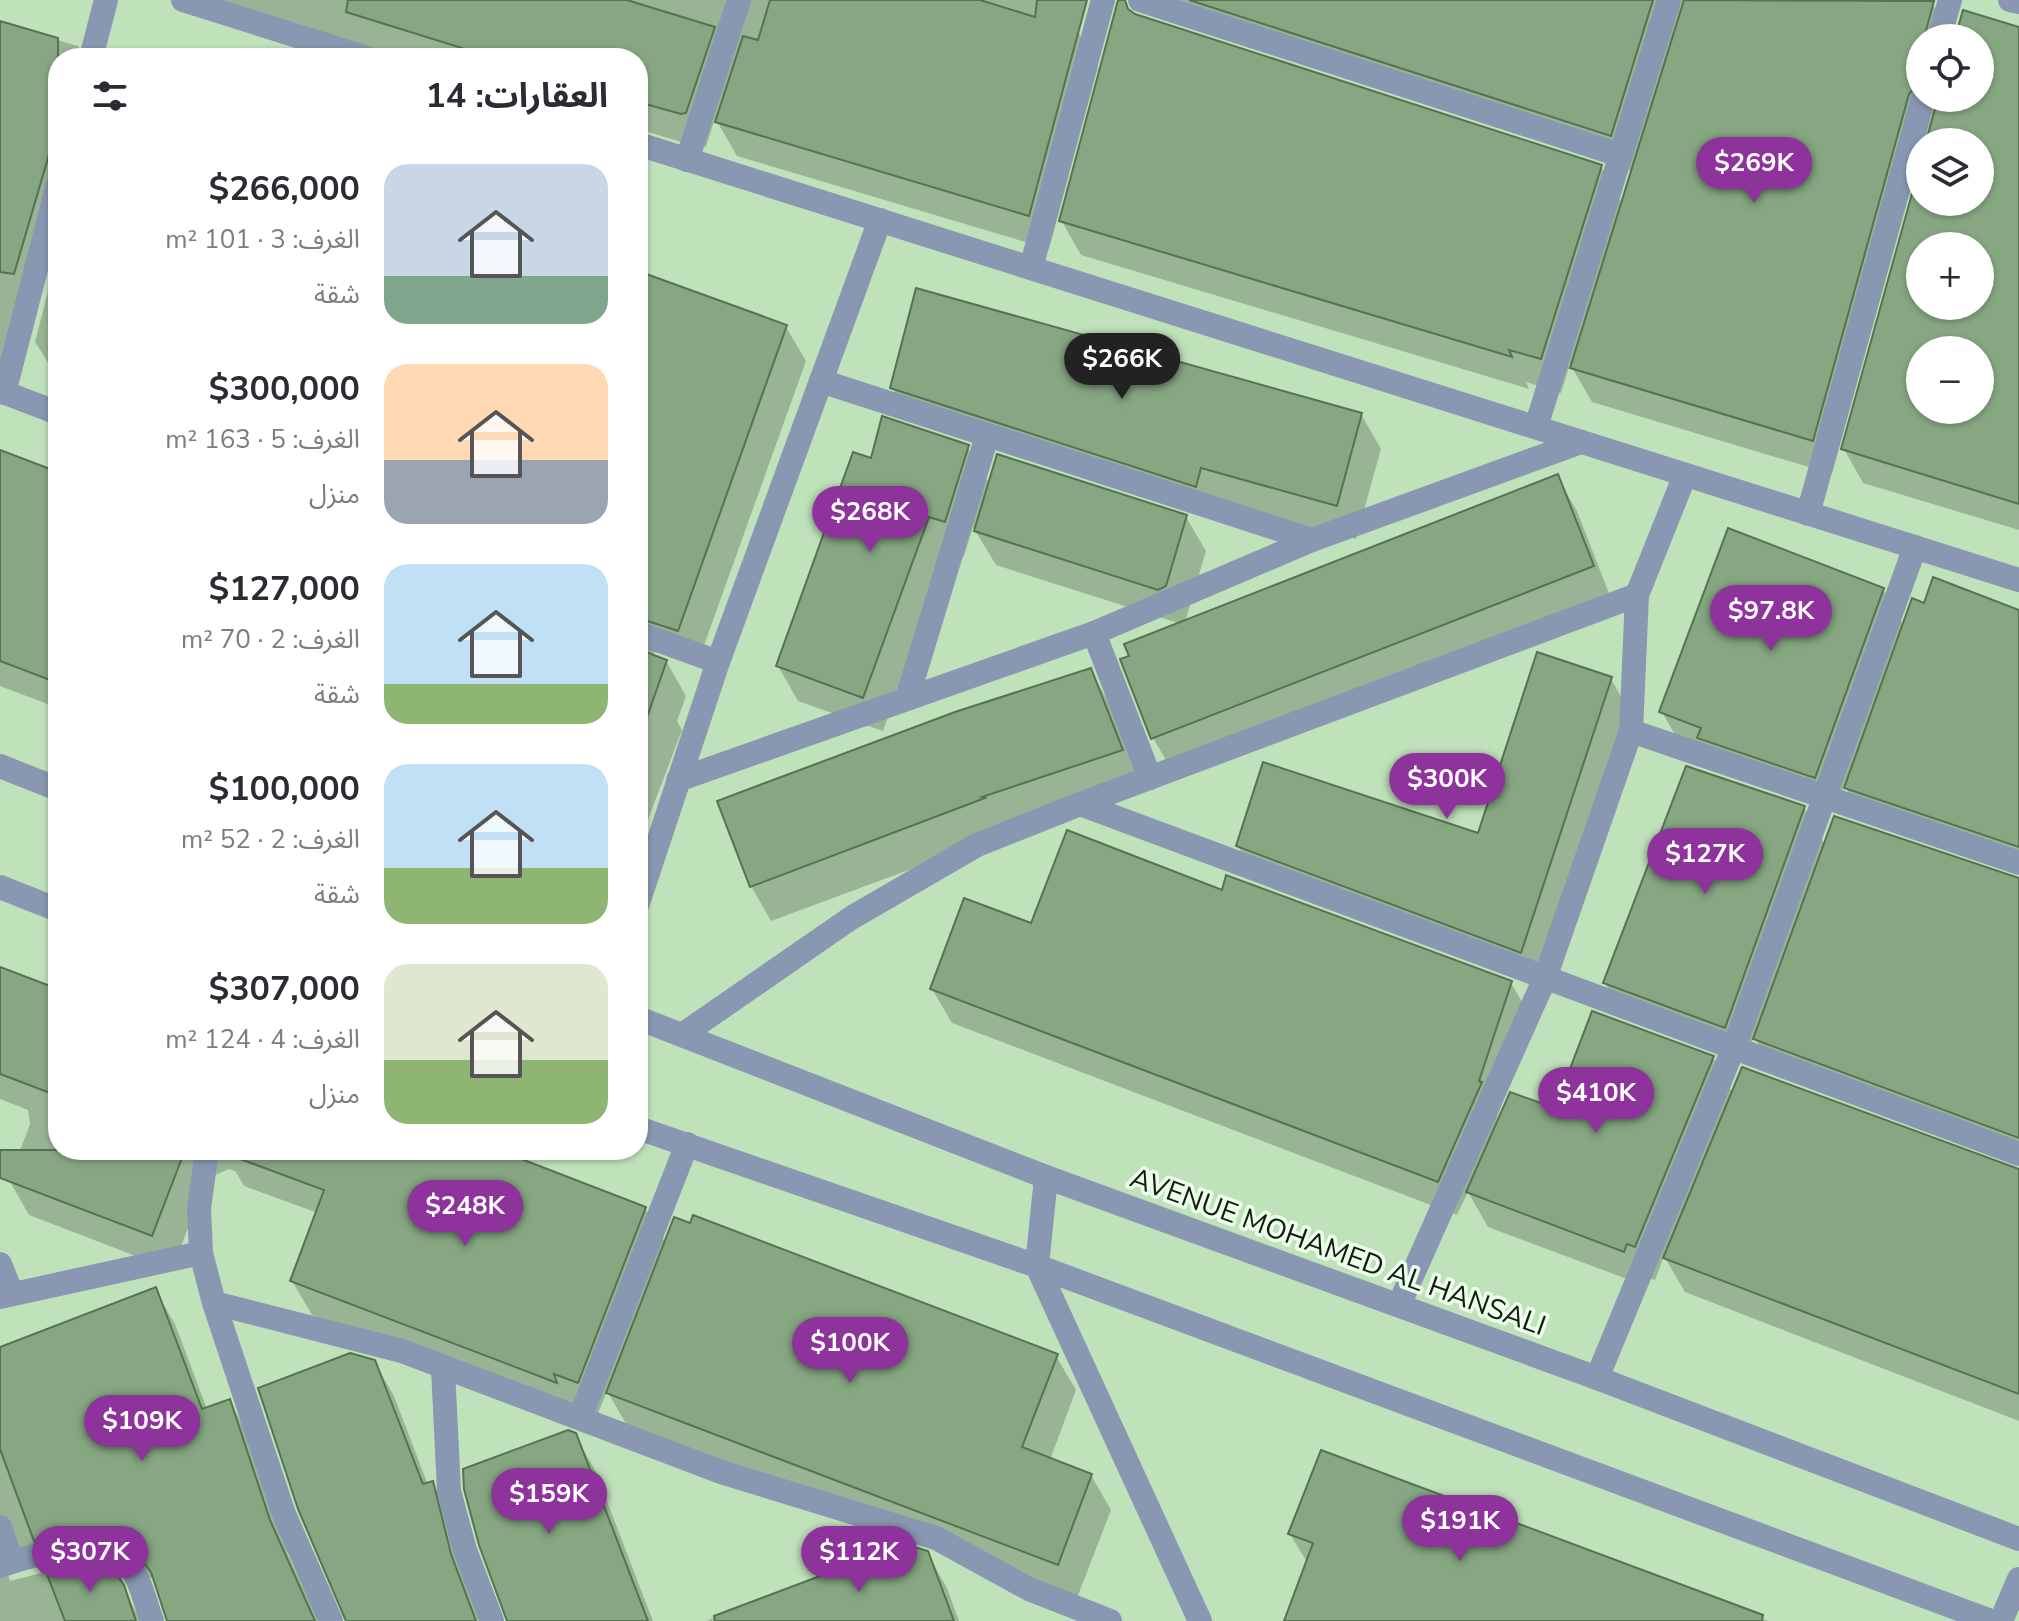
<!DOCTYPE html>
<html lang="ar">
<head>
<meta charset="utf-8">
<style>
	:root { --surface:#fff; --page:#f2f2f3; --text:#2b2b33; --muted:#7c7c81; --accent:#8e329c }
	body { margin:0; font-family:"Nunito Sans","Noto Sans Arabic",sans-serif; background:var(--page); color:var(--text); direction:rtl; height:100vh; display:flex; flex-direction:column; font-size:30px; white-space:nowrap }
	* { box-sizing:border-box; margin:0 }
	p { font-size:26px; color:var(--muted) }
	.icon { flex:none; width:44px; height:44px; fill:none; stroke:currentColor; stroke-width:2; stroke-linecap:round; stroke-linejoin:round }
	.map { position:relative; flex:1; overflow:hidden; direction:ltr }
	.drawer { position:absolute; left:48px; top:48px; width:600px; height:1112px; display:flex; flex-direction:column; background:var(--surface); border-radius:32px; box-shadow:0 2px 6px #0004; direction:rtl }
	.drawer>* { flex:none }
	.fabs { position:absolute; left:1906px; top:24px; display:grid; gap:16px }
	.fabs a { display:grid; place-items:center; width:88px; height:88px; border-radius:50%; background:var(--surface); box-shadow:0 2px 6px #0004; font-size:40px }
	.price { position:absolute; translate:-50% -68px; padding:0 18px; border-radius:28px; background:var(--accent); color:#fff; font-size:26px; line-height:52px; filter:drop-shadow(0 2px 4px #0008) }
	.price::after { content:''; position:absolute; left:50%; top:48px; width:24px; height:18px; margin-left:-12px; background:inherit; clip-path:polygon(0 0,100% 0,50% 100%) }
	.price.selected { background:#222; color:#fff }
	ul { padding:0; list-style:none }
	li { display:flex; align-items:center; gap:24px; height:200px; padding:0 40px }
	li span { display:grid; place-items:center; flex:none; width:224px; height:160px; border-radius:24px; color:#555 }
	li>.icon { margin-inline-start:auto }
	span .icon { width:96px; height:96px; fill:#fffc; stroke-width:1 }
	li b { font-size:34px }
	h2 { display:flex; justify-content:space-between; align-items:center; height:96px; padding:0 40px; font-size:34px }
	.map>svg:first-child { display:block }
</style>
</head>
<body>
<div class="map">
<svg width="2019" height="1621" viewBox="0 0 2019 1621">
	<rect width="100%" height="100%" fill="#c0e2bb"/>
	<g fill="#0003" fill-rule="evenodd">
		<polygon points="207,0 1060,0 1098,67 1049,249 737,156 715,118 706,147 701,148 638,129 638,58 401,58"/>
		<path d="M1175 0H1930L1953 38H1920V98H1980V38H1955L2019 29V530L1863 483 1844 449 1920 173V202H1980V142H1928L1934 122 1924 142H1920V156L1832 474 1592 402 1570 364 1561 393 1526 382 1529 389 1081 255 1061 220 1601 167 1623 205 1634 171 1191 28ZM1920 246H1980V306H1920ZM1920 350H1980V410H1920Z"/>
		<polygon points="0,23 78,46 85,58 58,58 58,232 0,366"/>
		<polygon points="58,252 58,378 35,342"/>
		<polygon points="638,273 786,327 806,361 697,665 656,652 652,655 666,661 686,696 677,721 682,730 638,846"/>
		<polygon points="892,387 1361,414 1381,449 1356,539 912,422"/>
		<polygon points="967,446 990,485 1186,517 1206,551 1185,622 1557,477 1577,511 1612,601 1173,772 1153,738 1181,624 996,565 973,527 964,556 948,550 883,731 798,701 778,666 872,461"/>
		<polygon points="0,451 58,473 58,708 0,686"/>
		<polygon points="1883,589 1904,626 1925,605 2019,612 2019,874 1866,822 1844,785 1835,811 1682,747 1662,712"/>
		<polygon points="1091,671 1110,705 1141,784 771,921 751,886 720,803"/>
		<polygon points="1611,679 1630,713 1541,986 1258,880 1238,846 1479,836"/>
		<polygon points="1804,808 1825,845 2019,879 2019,1164 1775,1073 1754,1036 1744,1062 1625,1017 1605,983"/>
		<polygon points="1223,892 1511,983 1531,1017 1496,1121 1499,1122 1556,1111 1713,1058 1733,1094 2019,1170 2019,1421 1685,1292 1664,1256 1655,1280 1646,1277 1643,1285 1488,1227 1468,1192 1457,1215 952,1023 932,989 1033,926"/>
		<polygon points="0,988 58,991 58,1150 492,1150 645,1208 666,1244 1056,1356 1076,1390 1050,1460 1091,1475 1111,1510 1077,1598 628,1427 607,1391 597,1416 575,1416 312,1315 292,1281 318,1213 244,1186 236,1172 229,1169 215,1175 209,1173 172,1270 29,1215 9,1180 30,1124 28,1110 0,1099"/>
		<path d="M155 1290 175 1324 207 1409 229 1401 249 1435 289 1557 319 1621H167L158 1586 153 1579 136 1571 106 1568 119 1580 141 1621H0V1349ZM27 1549 41 1573 10 1581 4 1560Z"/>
		<polygon points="374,1361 394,1396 428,1485 433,1483 452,1517 482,1621 346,1621"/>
		<polygon points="575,1435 595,1470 653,1621 507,1621"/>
		<polygon points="1322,1452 1769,1621 1286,1621 1308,1564 1290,1534"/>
		<polygon points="905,1546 927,1553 947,1588 959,1621 706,1621"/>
	</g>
	<g fill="#86a782" stroke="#547350" stroke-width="2" fill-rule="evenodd">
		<polygon points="348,0 627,0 715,27 686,113 681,114 638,102 638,58 494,58 346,12"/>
		<polygon points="770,0 980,0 1035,17 1037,0 1087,0 1029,216 715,122 743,36 758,40"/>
		<polygon points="1118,0 1125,0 1128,9 1135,14 1602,165 1541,359 1509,350 1512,357 1059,221"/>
		<polygon points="1189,0 1653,0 1611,136"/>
		<polygon points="1684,0 1934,1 1924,38 1920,38 1920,83 1909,94 1813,441 1570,368"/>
		<path d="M1963 10 2019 27V504L1841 449 1920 165V202H1980V142H1926L1938 98H1980V38H1955ZM1920 246H1980V306H1920ZM1920 350H1980V410H1920Z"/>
		<polygon points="0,21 58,38 58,124 14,274 0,272"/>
		<polygon points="638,271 787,325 678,631 638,618"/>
		<polygon points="916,288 1362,413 1337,506 1201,468 1196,487 890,388"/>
		<polygon points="882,416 969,445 945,522 929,517 863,698 776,666 853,452 871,458"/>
		<polygon points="0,450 58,472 58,683 0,661"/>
		<polygon points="997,454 1187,515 1166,586 1158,590 974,531"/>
		<polygon points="1558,474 1594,566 1151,739 1120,659 1129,656 1124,644"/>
		<polygon points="1728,528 1884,588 1815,778 1697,738 1701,728 1659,712"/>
		<polygon points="1933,577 2019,610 2019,847 1844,788 1912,598 1924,603"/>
		<polygon points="638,649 667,660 645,723 638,722"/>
		<polygon points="1537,652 1612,677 1521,953 1236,846 1263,762 1478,833"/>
		<polygon points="1091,668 1123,750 982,797 985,798 750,887 717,801 955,712"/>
		<polygon points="1686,766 1805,806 1725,1028 1603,983"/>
		<polygon points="1834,816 2019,878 2019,1138 1753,1039"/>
		<polygon points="1067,830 1222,890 1226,875 1512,981 1479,1081 1482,1082 1438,1182 930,989 964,898 1031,923"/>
		<polygon points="0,967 58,989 58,1096 0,1074"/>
		<polygon points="1592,1011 1714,1056 1635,1247 1627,1244 1624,1252 1466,1192 1510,1092 1555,1108"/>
		<polygon points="1742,1067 2019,1169 2019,1394 1663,1258"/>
		<polygon points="0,1150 185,1150 152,1236 0,1178"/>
		<polygon points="233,1150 498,1150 646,1207 578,1383 554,1374 557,1383 290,1281 324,1190 232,1156"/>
		<polygon points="693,1215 1058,1354 1022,1447 1092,1474 1058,1565 606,1393 674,1217 690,1223"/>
		<polygon points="156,1287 202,1409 230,1399 270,1520 315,1621 167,1621 151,1572 130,1545 98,1534 34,1541 0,1449 0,1347"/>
		<polygon points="350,1353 375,1360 423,1484 433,1481 451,1554 476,1621 346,1621 298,1509 258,1388"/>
		<polygon points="568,1430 576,1433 648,1621 507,1621 479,1545 464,1489 463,1469"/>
		<polygon points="1321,1450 1763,1615 1762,1621 1284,1621 1313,1543 1288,1534"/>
		<polygon points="905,1544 928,1551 954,1621 715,1621 714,1616"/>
		<polygon points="82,1564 114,1570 124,1585 136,1621 65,1621 45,1569"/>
	</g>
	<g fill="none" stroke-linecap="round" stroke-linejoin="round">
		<g stroke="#8998b2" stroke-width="24">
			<polyline points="183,0 367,58"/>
			<polyline points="1140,0 1620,155"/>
			<polyline points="2010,0 2019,2"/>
			<polyline points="1939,38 1950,0"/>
			<polyline points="91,58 106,0"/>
			<polyline points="638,144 2019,580"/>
			<polyline points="687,160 739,0"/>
			<polyline points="1031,268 1103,0"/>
			<polyline points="821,381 1312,540"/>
			<polyline points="0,391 58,413"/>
			<polyline points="4,393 58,184"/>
			<polyline points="1536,427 1669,0"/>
			<polyline points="1808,514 1923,98"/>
			<polyline points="638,633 718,662"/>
			<polyline points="1094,633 1150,778"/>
			<polyline points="907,699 987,436"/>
			<polyline points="1631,731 2019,863"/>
			<polyline points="0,766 58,789"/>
			<polyline points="678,780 1094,633 1312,540 1581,442"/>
			<polyline points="1080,804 1637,595 1685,475"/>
			<polyline points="0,887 58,910"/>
			<polyline points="638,903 718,662 880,220"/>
			<polyline points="638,1018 1046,1177 1597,1378 2019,1539"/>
			<polyline points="682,1035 851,918 977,845 1080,804 2019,1154"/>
			<polyline points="638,1128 1037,1266 1991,1621"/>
			<polyline points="207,1150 199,1208 201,1253 214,1303 284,1514 331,1621"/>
			<polyline points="1046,1177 1037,1266 1200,1621"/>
			<polyline points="0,1264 12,1294"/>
			<polyline points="0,1297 201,1253"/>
			<polyline points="214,1303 402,1351 721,1472 936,1538 1029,1589 1110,1621"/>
			<polyline points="1399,1305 1545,978 1631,731 1637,595"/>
			<polyline points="443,1369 449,1491 465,1550 492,1621"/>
			<polyline points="1597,1378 1734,1047 1915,547"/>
			<polyline points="580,1418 687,1144"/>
			<polyline points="0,1527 12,1561"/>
			<path d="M0 1566C27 1556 100 1537 123 1558 139 1572 145 1602 152 1621"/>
			<polyline points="2001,1621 2019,1579"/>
		</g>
	</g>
	<g text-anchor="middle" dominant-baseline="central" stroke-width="7" stroke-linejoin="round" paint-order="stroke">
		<g font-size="28" fill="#111d0f" stroke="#ecfeea">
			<text transform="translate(1338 1252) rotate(20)">AVENUE MOHAMED AL HANSALI</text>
		</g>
	</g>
</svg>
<div class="fabs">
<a><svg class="icon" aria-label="locate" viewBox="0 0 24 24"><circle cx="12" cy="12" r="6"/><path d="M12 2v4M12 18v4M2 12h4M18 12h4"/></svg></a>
<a><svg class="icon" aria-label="layers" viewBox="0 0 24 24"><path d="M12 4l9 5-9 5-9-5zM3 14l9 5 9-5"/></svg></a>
<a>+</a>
<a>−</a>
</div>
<b class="price" style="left:1754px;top:205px">$269K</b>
<b class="price selected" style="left:1122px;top:401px">$266K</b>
<b class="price" style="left:870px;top:554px">$268K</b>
<b class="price" style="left:1771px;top:653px">$97.8K</b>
<b class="price" style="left:1447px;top:821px">$300K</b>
<b class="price" style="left:1705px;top:896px">$127K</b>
<b class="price" style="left:1596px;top:1135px">$410K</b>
<b class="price" style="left:465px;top:1248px">$248K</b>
<b class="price" style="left:850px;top:1385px">$100K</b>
<b class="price" style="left:142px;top:1463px">$109K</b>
<b class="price" style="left:549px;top:1536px">$159K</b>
<b class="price" style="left:1460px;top:1563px">$191K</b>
<b class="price" style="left:90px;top:1594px">$307K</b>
<b class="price" style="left:859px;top:1594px">$112K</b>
<section class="drawer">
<h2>العقارات: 14<svg class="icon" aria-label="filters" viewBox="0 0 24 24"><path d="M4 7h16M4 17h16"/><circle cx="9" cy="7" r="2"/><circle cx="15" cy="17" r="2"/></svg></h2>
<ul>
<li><span style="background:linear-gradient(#c9d6e8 70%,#7fa58c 0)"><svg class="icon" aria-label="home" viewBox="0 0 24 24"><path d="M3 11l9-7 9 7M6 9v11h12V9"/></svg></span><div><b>$266,000</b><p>الغرف: 3 · 101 m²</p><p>شقة</p></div></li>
<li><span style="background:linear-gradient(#ffd9b3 60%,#9aa5b1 0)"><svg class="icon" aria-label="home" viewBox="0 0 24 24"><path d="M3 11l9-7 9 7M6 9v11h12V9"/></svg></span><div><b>$300,000</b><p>الغرف: 5 · 163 m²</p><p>منزل</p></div></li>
<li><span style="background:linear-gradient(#bfe0f5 75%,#8fb573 0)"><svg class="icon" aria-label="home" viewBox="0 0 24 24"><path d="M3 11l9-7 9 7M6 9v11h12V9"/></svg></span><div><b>$127,000</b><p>الغرف: 2 · 70 m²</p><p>شقة</p></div></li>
<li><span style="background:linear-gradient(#bfe0f5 65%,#8fb573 0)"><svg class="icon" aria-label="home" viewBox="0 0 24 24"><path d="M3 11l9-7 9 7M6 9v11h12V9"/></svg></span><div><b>$100,000</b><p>الغرف: 2 · 52 m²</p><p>شقة</p></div></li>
<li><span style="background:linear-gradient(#dfe7d0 60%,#8fb573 0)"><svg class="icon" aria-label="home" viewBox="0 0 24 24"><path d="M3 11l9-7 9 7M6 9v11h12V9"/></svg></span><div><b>$307,000</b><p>الغرف: 4 · 124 m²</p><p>منزل</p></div></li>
</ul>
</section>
</div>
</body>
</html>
